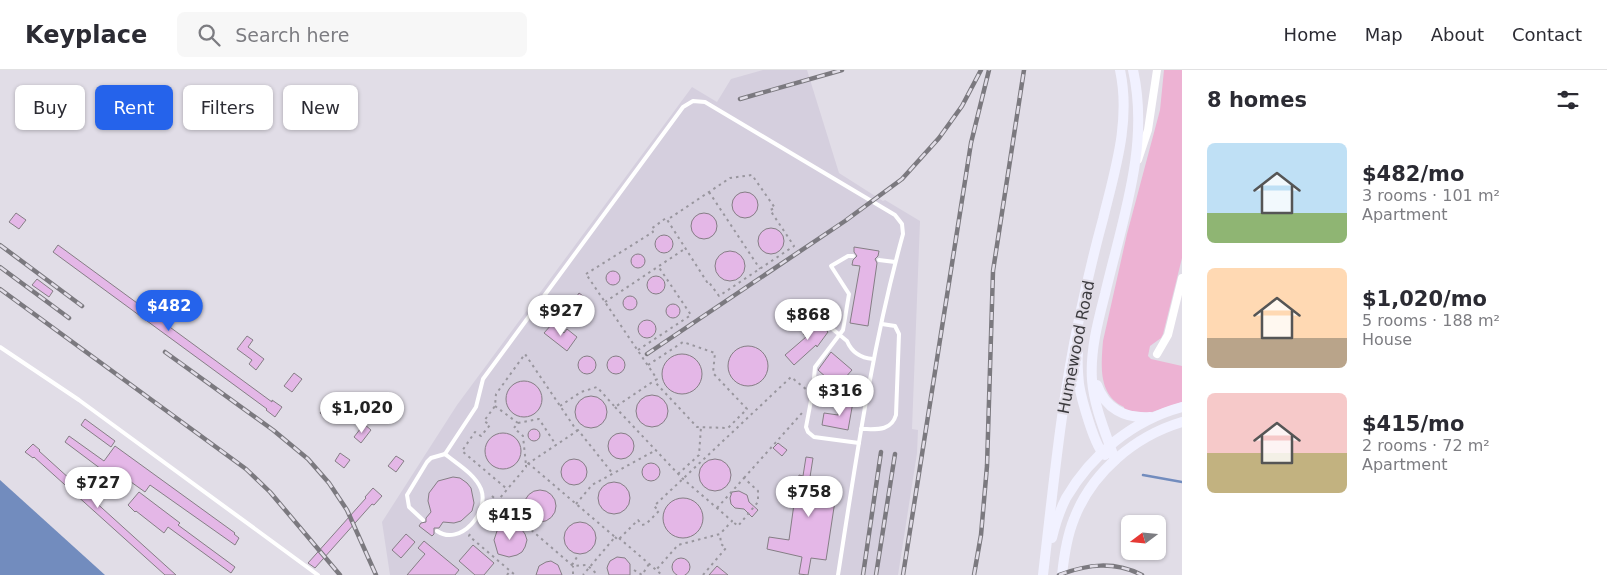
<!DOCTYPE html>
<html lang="en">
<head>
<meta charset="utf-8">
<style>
	:root { --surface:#fff; --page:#f7f7f7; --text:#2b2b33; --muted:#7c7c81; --line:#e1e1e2; --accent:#2563eb }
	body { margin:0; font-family:"DejaVu Sans",sans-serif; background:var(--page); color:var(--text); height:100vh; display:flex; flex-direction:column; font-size:19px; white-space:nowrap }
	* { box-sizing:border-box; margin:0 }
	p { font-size:16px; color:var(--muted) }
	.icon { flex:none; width:28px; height:28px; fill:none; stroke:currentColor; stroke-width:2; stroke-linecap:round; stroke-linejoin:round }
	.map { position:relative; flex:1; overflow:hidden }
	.details { display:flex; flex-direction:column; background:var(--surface); width:425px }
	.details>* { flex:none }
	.hud { position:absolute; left:15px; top:15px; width:475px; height:45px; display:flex; gap:10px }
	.needle { width:32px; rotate:254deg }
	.buttons { position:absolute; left:1121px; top:445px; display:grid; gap:10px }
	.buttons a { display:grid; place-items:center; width:45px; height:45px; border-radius:8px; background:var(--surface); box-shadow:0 1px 4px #0004; font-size:25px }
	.price { position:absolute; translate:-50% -42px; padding:0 11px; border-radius:18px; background:#fff; color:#222; font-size:16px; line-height:32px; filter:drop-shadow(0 1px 2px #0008) }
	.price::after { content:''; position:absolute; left:50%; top:30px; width:15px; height:11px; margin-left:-8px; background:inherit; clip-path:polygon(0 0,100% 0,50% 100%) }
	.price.current { background:var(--accent); color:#fff }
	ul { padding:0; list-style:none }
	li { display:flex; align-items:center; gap:15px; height:125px; padding:0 25px }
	li span { display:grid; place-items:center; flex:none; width:140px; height:100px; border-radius:8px; color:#555 }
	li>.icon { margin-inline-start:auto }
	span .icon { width:60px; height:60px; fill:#fffc; stroke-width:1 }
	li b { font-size:21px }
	h2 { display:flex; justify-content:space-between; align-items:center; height:60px; padding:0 25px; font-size:21px }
	.chip { padding:0 18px; border-radius:8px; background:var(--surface); box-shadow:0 1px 4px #0004; font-size:18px; line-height:45px }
	.chip.current { background:var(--accent); color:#fff }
	header { display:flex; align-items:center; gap:30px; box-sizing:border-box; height:70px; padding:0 25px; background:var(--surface); border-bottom:1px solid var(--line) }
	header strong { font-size:24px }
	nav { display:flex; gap:28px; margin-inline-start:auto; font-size:18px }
	.search { width:350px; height:45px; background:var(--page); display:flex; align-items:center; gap:12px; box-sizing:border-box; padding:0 18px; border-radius:8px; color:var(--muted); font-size:19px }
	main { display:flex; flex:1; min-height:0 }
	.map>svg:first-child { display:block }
</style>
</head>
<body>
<header>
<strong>Keyplace</strong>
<div class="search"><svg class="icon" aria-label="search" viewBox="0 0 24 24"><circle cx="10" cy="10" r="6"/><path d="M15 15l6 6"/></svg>Search here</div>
<nav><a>Home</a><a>Map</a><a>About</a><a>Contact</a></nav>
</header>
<main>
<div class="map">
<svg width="1182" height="505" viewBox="0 0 1182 505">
	<rect width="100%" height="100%" fill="#e1dde7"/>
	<polygon fill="#d5cfde" points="763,0 807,0 839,103 883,131 885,130 920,151 912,359 918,360 917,383 898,505 390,505 382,452 457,335 692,17 717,32 731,9"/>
	<path fill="#edb2d3" d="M1164 0H1182V188L1163 264 1161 268 1150 276 1148 286 1151 289 1182 296V332L1149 343 1124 340V337C1098 325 1101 296 1103 271L1127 164 1160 40Z"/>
	<polygon fill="#728cbe" points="0,410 105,505 0,505"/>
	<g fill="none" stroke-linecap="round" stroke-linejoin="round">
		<polyline stroke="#728cbe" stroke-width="2.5" points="1143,405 1182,412"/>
	</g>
	<g fill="#e4b7e7" stroke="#857e85">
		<circle cx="745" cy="135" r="13"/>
		<circle cx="704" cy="156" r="13"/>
		<polygon points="16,143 26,150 19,159 9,152"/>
		<circle cx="771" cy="171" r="13"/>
		<circle cx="664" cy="174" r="9"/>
		<polygon points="58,175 272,332 272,330 282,337 275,347 266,340 267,339 53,182"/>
		<polygon points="854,177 879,181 878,186 875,189 877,193 868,256 850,253 860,196 852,195 853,190 857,186 854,182"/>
		<circle cx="730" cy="196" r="15"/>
		<circle cx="638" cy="191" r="7"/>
		<circle cx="613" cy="208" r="7"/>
		<circle cx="656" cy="215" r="9"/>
		<polygon points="37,209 53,221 49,227 32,215"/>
		<polygon points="579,223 590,231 586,237 575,229"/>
		<circle cx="630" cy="233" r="7"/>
		<circle cx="673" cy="241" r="7"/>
		<polygon points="831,236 839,243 831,253 822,246"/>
		<polygon points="809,245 828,262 817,277 816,275 794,295 785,285 806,267 803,264 810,256 804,251"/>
		<circle cx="647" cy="259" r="9"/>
		<polygon points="552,254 564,263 567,259 577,267 567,281 544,263"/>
		<polygon points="247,266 253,270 248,277 264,289 256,300 249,294 252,290 237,279"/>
		<circle cx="748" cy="296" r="20"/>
		<polygon points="831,282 852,300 837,317 818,300"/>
		<circle cx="682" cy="304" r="20"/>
		<circle cx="616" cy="295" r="9"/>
		<circle cx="587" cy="295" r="9"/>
		<polygon points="294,303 302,309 292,322 284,316"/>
		<circle cx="524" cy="329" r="18"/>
		<circle cx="652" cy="341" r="16"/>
		<circle cx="591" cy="342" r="16"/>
		<polygon points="840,330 853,332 848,360 822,355 824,343 838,345"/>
		<polygon points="328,332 335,338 327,348 320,343"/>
		<polygon points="85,349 115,371 111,377 81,355"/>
		<polygon points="364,354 371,360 361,373 354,367"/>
		<circle cx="534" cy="365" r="6"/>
		<circle cx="621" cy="376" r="13"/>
		<circle cx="503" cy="381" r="18"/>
		<polygon points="69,366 104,391 115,376 235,463 234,464 239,468 235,475 150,415 145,422 117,402 113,408 65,372"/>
		<polygon points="778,373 787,380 782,386 773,378"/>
		<polygon points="33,374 40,380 39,381 176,505 165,505 34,387 33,388 25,382"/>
		<polygon points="340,383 350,390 344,398 335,391"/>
		<polygon points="396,386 404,391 396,402 388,396"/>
		<polygon points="806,387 813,388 810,407 838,411 826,490 811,488 808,505 799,504 802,487 767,479 769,467 789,470 794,434 786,432 790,409 798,410 799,405 803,406"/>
		<circle cx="715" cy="405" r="16"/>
		<circle cx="574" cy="402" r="13"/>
		<circle cx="651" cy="402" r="9"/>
		<polygon points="453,407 460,408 467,413 471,418 474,433 472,441 461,451 454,453 443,452 439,458 434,458 434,464 432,466 419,456 421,453 426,452 426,448 431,442 428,431 429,423 438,411"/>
		<circle cx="614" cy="428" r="16"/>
		<polygon points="373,418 382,426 374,435 372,434 315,498 308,493 366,428 365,427"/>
		<circle cx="540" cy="436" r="16"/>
		<polygon points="739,421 747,425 749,432 758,440 752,447 744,439 735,438 731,434 730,428 732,422"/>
		<polygon points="139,422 180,453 178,455 235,497 231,503 168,457 164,463 136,441 135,442 128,435"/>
		<circle cx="683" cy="448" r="20"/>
		<circle cx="580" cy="468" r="16"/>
		<polygon points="508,454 519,456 525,464 527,470 525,477 522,482 517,485 509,487 498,484 494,470 497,461 502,457"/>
		<polygon points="406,464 415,472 401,488 392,480"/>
		<polygon points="424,471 459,500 455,505 407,505 425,484 418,478"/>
		<polygon points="473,475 494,493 484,505 475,505 459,491"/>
		<polygon points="617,487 625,488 630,494 630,505 609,505 607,498 608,495 610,491"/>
		<circle cx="681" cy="497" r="9"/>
		<polygon points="551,491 558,495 562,505 536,505 539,496 546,492"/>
		<polygon points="717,496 728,505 709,505"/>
	</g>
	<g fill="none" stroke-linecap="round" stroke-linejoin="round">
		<g stroke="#99969e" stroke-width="2" stroke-dasharray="2.5 4" stroke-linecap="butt">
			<polyline points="709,122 760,199"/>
			<polyline points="586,204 653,162 651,159 666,148 707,212 708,211 719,226 794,176 770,140 775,138 752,105 730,108 667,150"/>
			<polyline points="605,232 686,178"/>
			<polyline points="638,280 691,245 658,196"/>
			<polyline points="648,295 683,272 715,283 713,303 747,339 728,358 697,357 654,311"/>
			<polyline points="495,336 518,353 514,358 523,366 526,395 577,361 525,284 496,324 495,336 484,351 490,355 481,366 475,362 462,381 507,419"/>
			<polyline points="560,336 581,322 597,317 615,337 657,309 586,204"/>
			<polyline points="615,337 682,408 732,451 720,464 678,475 656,500"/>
			<polyline points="518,353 539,349 556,375"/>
			<polyline points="577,361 578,360 613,404"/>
			<polyline points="528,393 615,467 583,505"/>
			<polyline points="678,404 699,385 701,357"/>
			<polyline points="744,408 802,343"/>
			<polyline points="492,426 573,496 587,495 598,505"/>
			<polyline points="576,434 592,415 656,380"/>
			<polyline points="717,438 744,408 758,421 758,432 738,456 732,451"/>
			<polyline points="484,447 526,397 526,395"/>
			<polyline points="499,447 513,431"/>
			<polyline points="470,464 469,466 515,505"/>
			<polyline points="615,467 618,470 638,450 642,455 646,454 659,441 654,436 791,307 807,320"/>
			<polyline points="619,468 662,505"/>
			<polyline points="572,495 577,487"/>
			<polyline points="634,500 642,505 649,494"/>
			<polyline points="573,504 573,496"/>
			<polyline points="507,505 510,501"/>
			<polyline points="703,505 726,478 721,474 720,464"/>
		</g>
		<g stroke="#fff" stroke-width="4">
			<polyline points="853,186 848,186 831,196 849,224 843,260 815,297 813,320 806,357 808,362 814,367 859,373"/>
			<polyline points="879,190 895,192"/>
			<path d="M807 238 847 271C852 283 861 288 873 289"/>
			<polyline points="0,277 79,330 318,505"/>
			<path d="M861 359C875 359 891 362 896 345L899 264 895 256 882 254"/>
			<path d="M445 384 476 337 483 309 683 37 693 31 705 32 895 145 902 154 903 164C872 276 856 390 838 505"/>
			<path d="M423 450 409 437 407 425 427 392 431 388 445 384C457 394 475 404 481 419 490 442 460 477 437 461"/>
		</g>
		<g stroke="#fff" stroke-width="8">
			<polyline points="1138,90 1148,60 1157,0"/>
			<polyline points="1157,284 1168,265 1182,208"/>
		</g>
		<g stroke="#f1f1ff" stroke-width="10">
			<path d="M1078 282C1077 293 1078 304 1079 314 1081 327 1095 379 1105 385"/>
			<path d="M1097 315C1105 338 1125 349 1150 347"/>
			<path d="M1115 390C1106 364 1094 337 1092 310 1090 281 1098 251 1105 224 1122 151 1150 75 1133 0"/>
			<path d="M1052 468C1055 455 1060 440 1066 428 1091 385 1133 350 1182 337"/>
			<path d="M1043 505C1053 420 1061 333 1079 249 1086 216 1094 182 1103 149 1115 100 1131 51 1120 0"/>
			<path d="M1062 505C1064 486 1067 466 1074 449 1092 402 1135 366 1182 352"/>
		</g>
		<defs>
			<g id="rail">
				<polyline points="740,29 842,0"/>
				<polyline points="0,175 82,236"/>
				<polyline points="0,197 69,248"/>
				<polyline points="0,219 246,399 270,422 340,505"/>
				<polyline points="165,282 273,360 308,389 329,413 347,440 376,505"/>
				<polyline points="647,284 845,151 902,109 939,68 962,36 981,0"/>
				<polyline points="863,505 881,382"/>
				<polyline points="876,505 895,384"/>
				<polyline points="903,505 971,73 989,0"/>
				<polyline points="974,505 981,465 987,396 993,201 1024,0"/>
				<path d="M1059 505C1088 494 1114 491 1142 505"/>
			</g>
		</defs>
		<use href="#rail" stroke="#7b797f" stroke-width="4.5"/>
		<use href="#rail" stroke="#e1dde7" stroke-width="2.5" stroke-dasharray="8" stroke-linecap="butt"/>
	</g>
	<g text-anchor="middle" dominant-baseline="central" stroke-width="4" stroke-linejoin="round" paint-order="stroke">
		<g font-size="16" fill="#3c3b3f" stroke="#e1dde7">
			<text transform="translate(1076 277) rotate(-79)">Humewood Road</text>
		</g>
	</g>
</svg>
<div class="buttons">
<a><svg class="needle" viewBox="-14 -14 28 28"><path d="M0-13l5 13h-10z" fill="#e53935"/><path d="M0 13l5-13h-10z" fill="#7c7c81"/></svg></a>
</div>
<b class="price current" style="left:169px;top:262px">$482</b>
<b class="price" style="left:561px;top:267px">$927</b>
<b class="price" style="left:808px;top:271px">$868</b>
<b class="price" style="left:840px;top:347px">$316</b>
<b class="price" style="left:362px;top:364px">$1,020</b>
<b class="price" style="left:98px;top:439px">$727</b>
<b class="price" style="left:809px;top:448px">$758</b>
<b class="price" style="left:510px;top:471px">$415</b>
<div class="hud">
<a class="chip">Buy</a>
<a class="chip current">Rent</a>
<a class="chip">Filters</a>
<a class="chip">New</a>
</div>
</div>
<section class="details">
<h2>8 homes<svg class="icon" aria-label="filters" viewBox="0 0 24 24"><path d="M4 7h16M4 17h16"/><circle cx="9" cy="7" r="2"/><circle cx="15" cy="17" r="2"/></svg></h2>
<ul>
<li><span style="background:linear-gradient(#bfe0f5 70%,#8fb573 0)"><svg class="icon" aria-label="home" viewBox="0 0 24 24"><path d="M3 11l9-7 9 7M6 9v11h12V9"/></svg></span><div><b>$482/mo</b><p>3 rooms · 101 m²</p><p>Apartment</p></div></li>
<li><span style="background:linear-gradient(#ffd9b3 70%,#b9a48a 0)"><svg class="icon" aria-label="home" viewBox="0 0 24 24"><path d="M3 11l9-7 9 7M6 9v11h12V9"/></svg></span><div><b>$1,020/mo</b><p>5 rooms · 188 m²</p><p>House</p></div></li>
<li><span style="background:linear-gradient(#f6c9c9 60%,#c2b280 0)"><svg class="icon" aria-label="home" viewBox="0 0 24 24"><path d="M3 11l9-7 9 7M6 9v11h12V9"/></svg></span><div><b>$415/mo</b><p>2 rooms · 72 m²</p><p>Apartment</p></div></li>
</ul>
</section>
</main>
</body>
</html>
